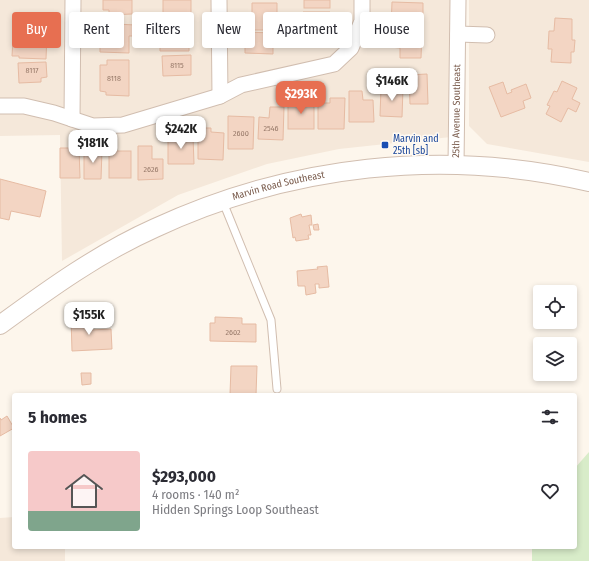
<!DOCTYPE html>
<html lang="en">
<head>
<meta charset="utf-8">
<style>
	:root { --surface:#fff; --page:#f7f7f7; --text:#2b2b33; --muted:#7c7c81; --accent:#e76f51 }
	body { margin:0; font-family:"Fira Sans Condensed",sans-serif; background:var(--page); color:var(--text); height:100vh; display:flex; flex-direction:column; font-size:15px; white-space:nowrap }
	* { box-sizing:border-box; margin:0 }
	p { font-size:13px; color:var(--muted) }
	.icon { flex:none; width:22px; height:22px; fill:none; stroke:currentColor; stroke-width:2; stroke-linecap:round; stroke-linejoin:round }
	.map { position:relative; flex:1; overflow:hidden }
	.panel { position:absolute; left:12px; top:393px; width:565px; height:156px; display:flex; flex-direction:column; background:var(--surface); border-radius:4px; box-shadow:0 2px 6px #0003 }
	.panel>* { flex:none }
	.banner { position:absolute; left:12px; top:12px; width:565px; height:36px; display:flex; gap:8px }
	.fabs { position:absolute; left:533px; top:285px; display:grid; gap:8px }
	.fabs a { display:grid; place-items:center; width:44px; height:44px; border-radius:4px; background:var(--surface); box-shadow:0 2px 6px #0003; font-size:20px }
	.price { position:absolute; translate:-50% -34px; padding:0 9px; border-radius:8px; background:#fff; color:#222; font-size:13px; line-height:26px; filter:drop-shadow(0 1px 2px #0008) }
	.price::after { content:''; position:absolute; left:50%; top:24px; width:12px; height:9px; margin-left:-6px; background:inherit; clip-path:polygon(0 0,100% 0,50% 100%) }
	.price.current { background:var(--accent); color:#fff }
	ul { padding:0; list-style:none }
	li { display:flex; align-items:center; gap:12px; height:100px; padding:0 16px }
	li span { display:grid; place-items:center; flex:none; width:112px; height:80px; border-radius:4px; color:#555 }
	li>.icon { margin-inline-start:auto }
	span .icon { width:48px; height:48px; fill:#fffc; stroke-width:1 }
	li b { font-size:17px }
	h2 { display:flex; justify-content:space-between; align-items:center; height:48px; padding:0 16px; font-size:17px }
	.tag { padding:0 14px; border-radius:4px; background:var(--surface); box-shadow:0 2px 6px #0003; font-size:14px; line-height:36px }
	.tag.current { background:var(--accent); color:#fff }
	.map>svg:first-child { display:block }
</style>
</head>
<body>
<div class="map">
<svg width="589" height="561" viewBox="0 0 589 561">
	<rect width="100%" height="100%" fill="#fdf6ec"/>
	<g fill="#f5e8da">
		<polygon points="0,0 451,0 451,137 339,149 267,164 178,195 62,261 60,135 0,136"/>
		<polygon points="469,0 589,0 589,162 487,144 469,126"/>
		<polygon points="14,517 14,547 65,547 65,561 0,561 0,518"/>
	</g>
	<polygon fill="#d8ecc9" points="589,452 589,561 532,561 532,547 575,547 575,468"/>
	<g fill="#f3d5c3" stroke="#e6bba3">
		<polygon points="103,0 132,0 132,14 109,15 109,10 103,10"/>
		<polygon points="163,0 191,0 191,13 163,14"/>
		<rect x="304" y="0" width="26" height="8"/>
		<polygon points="392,2 423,3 423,28 391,28"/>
		<polygon points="252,3 277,3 277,30 246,30 245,16 252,16"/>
		<polygon points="303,12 330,12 331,32 303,32"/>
		<polygon points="160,18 182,18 182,23 189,23 189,51 160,51"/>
		<polygon points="555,18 572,19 572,40 575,40 574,52 571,52 571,63 551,62 552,49 548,49 549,31 554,31"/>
		<polygon points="100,19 117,19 117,24 135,25 135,36 129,36 129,53 100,52"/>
		<polygon points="390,30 422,31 421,58 400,58 400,48 390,47"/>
		<polygon points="19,32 47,33 46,59 19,58 19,56 12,56 13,40 19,40"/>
		<polygon points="245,32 273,33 273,54 245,53"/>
		<polygon points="191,55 191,75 163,76 162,56"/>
		<polygon points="107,60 129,60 129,96 106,95 106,92 100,91 100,65 107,65"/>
		<polygon points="46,62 47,77 41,78 41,82 19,83 18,63"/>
		<polygon points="427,74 428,104 410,104 409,75"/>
		<polygon points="562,81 577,88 572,99 580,103 576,112 568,108 561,122 546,114 550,106 547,105 554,91 557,92"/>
		<polygon points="503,82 507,94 512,92 511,90 526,84 531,98 523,101 525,108 501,117 489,87"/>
		<polygon points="381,88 403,88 402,117 380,116"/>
		<polygon points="349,91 362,91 363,100 373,100 374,122 349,122"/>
		<polygon points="330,98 345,98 344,129 318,129 318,103 330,103"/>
		<rect x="288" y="101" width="26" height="28"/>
		<polygon points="270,107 284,107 283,140 258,139 259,117 269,118"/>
		<polygon points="228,116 254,117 253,149 228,149"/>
		<polygon points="198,128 211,128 211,132 224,133 223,160 198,159"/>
		<polygon points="193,136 194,164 168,164 168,137"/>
		<polygon points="138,146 152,146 152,159 163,159 163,179 138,180"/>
		<polygon points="60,148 79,148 80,178 60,178"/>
		<polygon points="84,150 102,150 101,179 84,179"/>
		<rect x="109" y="151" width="22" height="27"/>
		<polygon points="0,179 46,191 40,217 11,211 9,220 0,218"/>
		<polygon points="301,214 302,217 311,215 312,225 309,225 311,235 308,235 309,239 296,241 295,237 293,238 290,218"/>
		<polygon points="318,224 319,230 314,230 313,225"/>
		<polygon points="327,266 329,287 319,288 319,284 315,284 316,293 306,295 305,286 298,286 297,271 318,269 317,267"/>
		<polygon points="91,317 91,330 111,329 112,349 72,351 71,318"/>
		<polygon points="215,317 242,318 242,324 256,324 256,342 210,341 210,323 215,323"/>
		<polygon points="231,366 257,366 256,395 230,395"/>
		<polygon points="81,373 91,373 91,384 82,385"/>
		<polygon points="7,416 14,428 0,436 0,418 1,420"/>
	</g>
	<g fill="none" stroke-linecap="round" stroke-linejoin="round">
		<defs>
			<polyline id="service" points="223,202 271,320 277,389"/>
			<g id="minor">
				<polyline points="219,0 220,96"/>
				<polyline points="458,34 487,35"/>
				<polyline points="0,106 24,106 54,113 93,126 123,125 220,96 241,85 334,64 351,48 362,21 362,0"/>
				<polyline points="72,119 73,0"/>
				<path id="s1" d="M456 165 458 0"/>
			</g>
			<g id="tertiary">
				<path id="s2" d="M0 325C49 289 99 253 155 228 290 165 443 148 589 182"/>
			</g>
		</defs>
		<use href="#service" stroke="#d1beb0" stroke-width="9"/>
		<use href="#minor" stroke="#d1beb0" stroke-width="17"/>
		<use href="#tertiary" stroke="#d1beb0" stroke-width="20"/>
		<use href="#service" stroke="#fff" stroke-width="7"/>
		<use href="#minor" stroke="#fff" stroke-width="15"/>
		<use href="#tertiary" stroke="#fff" stroke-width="18"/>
	</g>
	<rect fill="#1a4fb4" stroke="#fffaf3" stroke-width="1.5" x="381" y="141" width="8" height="8" rx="2"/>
	<g text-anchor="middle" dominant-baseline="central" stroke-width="3" stroke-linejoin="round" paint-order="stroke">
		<g font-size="8" fill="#987a6a">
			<text x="177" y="65">8115</text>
			<text x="32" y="70">8117</text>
			<text x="114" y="78">8118</text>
			<text x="271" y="128">2546</text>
			<text x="241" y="133">2600</text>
			<text x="151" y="169">2626</text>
			<text x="233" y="332">2602</text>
		</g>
		<g font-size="10" fill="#7a5c4d" stroke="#fffaf3">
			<text stroke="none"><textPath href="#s1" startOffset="54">25th Avenue Southeast</textPath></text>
			<text stroke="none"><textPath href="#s2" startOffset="314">Marvin Road Southeast</textPath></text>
		</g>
		<g font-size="10" fill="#164399" stroke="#fffaf3" text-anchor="start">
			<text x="393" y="139">Marvin and<tspan x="393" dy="12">25th [sb]</tspan></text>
		</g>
	</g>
</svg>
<div class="fabs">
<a><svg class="icon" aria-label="locate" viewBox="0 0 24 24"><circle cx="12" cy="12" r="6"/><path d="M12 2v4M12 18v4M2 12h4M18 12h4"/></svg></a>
<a><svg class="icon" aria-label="layers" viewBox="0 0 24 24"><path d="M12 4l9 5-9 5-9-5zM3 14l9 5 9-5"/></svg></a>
</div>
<b class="price" style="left:392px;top:102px">$146K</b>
<b class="price current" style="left:301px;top:115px">$293K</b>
<b class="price" style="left:181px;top:150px">$242K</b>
<b class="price" style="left:93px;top:164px">$181K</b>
<b class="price" style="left:89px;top:336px">$155K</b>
<div class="banner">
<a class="tag current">Buy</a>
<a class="tag">Rent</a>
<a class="tag">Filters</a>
<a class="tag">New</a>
<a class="tag">Apartment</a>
<a class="tag">House</a>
</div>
<section class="panel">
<h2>5 homes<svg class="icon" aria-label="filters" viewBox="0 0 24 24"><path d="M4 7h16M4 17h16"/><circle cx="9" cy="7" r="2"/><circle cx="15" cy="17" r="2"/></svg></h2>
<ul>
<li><span style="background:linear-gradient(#f6c9c9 75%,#7fa58c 0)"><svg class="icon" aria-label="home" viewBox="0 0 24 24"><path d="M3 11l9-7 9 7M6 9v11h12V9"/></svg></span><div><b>$293,000</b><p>4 rooms · 140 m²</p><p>Hidden Springs Loop Southeast</p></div><svg class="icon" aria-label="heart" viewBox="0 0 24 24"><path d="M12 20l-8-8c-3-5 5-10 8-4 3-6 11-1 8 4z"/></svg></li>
</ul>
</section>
</div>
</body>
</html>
